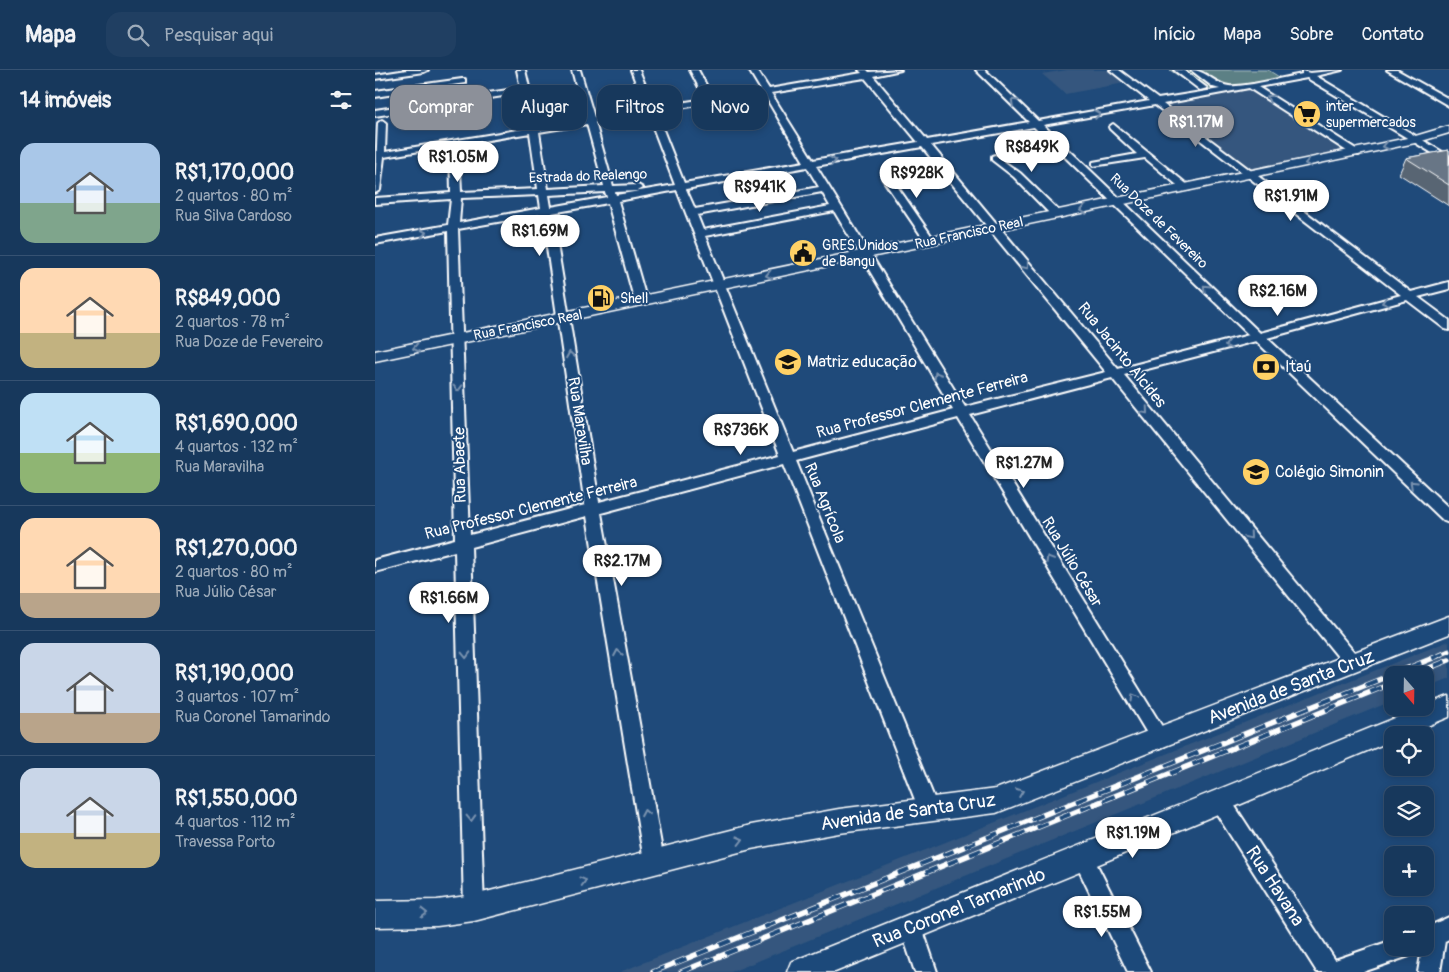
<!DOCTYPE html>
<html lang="pt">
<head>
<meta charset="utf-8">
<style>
	:root { --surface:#17385c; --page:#203f62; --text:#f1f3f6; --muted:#9eacbb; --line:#365272; --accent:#8c9099 }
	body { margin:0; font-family:Pangolin,sans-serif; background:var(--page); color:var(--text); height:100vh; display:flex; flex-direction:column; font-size:19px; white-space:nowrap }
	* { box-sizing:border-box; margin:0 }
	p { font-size:16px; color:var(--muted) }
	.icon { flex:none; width:28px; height:28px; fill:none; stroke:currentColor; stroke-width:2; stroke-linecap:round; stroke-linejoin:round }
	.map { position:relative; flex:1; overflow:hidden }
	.details { display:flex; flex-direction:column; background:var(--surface); width:375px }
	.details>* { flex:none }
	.hud { position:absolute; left:15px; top:15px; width:475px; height:45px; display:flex; gap:10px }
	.needle { width:32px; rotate:160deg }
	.fabs { position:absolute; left:1009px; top:596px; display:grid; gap:10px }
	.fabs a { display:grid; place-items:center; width:50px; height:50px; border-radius:10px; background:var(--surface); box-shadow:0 2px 8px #0003,0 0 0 1px var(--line); font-size:25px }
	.price { position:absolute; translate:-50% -42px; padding:0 11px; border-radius:18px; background:#fff; color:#222; font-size:16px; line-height:32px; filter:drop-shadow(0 1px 2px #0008) }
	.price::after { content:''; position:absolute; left:50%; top:30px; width:15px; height:11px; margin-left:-8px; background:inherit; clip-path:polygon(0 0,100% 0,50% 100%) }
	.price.active { background:var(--accent); color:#fff }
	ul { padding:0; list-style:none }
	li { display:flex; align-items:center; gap:15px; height:125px; padding:0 20px }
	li+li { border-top:1px solid var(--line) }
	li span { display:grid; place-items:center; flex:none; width:140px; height:100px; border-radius:15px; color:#555 }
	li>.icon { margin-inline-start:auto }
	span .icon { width:60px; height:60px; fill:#fffc; stroke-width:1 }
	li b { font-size:21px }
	h2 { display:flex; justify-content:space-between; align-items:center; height:60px; padding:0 20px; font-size:21px }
	.pill { padding:0 18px; border-radius:15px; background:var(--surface); box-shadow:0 2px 8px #0003,0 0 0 1px var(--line); font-size:18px; line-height:45px }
	.pill.active { background:var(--accent); color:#fff }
	header { display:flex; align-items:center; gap:30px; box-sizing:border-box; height:70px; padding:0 25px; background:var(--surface); border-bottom:1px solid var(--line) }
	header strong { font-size:24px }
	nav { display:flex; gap:28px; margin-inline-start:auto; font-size:18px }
	.search { width:350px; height:45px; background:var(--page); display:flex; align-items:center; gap:12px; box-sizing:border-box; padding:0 18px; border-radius:15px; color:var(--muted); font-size:19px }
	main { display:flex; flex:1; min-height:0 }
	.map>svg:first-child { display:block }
</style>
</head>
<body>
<header>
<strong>Mapa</strong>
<div class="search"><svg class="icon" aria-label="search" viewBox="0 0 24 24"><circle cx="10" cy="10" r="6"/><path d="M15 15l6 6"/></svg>Pesquisar aqui</div>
<nav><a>Início</a><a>Mapa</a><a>Sobre</a><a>Contato</a></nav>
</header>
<main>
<section class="details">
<h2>14 imóveis<svg class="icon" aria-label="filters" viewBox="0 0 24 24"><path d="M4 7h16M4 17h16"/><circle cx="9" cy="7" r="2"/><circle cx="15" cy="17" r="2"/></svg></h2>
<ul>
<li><span style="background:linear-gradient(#a9c7e8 60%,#7fa58c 0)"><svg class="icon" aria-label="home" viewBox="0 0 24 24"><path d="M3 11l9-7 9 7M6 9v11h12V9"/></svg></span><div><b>R$1,170,000</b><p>2 quartos · 80 m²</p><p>Rua Silva Cardoso</p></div></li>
<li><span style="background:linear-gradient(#ffd9b3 65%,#c2b280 0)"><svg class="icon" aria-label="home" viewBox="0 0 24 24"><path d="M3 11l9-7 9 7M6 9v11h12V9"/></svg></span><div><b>R$849,000</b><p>2 quartos · 78 m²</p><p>Rua Doze de Fevereiro</p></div></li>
<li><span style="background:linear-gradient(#bfe0f5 60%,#8fb573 0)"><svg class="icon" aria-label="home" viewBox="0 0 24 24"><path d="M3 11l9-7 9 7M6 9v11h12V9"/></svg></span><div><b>R$1,690,000</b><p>4 quartos · 132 m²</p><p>Rua Maravilha</p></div></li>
<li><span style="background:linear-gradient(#ffd9b3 75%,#b9a48a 0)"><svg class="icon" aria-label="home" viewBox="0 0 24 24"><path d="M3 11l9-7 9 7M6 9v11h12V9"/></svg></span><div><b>R$1,270,000</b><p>2 quartos · 80 m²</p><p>Rua Júlio César</p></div></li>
<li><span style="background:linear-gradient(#c9d6e8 70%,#b9a48a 0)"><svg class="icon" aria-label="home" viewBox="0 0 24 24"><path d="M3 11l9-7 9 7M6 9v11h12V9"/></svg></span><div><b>R$1,190,000</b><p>3 quartos · 107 m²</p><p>Rua Coronel Tamarindo</p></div></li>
<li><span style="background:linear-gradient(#c9d6e8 65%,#c2b280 0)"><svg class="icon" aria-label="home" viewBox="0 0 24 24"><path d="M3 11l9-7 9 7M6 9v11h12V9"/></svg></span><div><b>R$1,550,000</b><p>4 quartos · 112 m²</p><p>Travessa Porto</p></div></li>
</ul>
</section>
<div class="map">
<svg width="1074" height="902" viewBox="0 0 1074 902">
	<rect width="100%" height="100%" fill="#1f4a7a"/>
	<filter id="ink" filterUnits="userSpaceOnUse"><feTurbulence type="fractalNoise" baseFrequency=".02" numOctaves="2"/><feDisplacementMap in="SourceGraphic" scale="10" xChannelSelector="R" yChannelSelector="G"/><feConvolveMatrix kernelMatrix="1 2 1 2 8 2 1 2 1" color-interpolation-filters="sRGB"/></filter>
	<g filter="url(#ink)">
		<g fill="#35577e">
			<polygon points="692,0 739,0 755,12 690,24 667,4"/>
			<polygon points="871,20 880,21 969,82 879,100 873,99 791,36 795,33"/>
			<polygon points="1074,571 1074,608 1050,618 1050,605 1018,605 1017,631 356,902 245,902"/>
		</g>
		<polygon fill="#5b8085" stroke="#adc0c2" points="795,0 893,0 909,10 830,24"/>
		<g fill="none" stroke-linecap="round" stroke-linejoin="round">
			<defs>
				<g id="minor">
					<polygon points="32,0 53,0 49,2 0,9 0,5"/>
					<path d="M142 0H150L163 56 210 49 197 0H205L219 47 271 39 256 0H264L279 37 330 29 315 0H323L338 28 386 20 374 0H382L394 19 487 3 484 0H492L494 2 526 0 498 6 552 70 654 52 601 0H610L663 51 774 31 735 0H744L783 29 845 19 838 17 816 0C831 0 839 14 854 16 867 18 911 7 927 4V1L935 3 967 0 941 6 1074 86V93L932 8 883 17 984 81V85H978L874 18 788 34 1036 222 1074 212V219L1043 227 1074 250V260L1070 259 1032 230 892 268 1074 438V453L1069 451 881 271 749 305 984 588 987 593 984 598 978 601 972 598 737 308 595 345 791 663 794 669 791 675 785 678 779 675 583 348 421 391 564 740 561 747 554 750 547 747 544 740 409 394 226 443 289 791 286 798 279 801 272 798 269 791 212 446 96 477 109 838 106 845 99 848 92 845 89 838 80 481 0 502V490L80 469 73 161 0 174V168L73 155 76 129 0 134V128L76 123 75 76 9 87 5 120 0 123 3 53 7 50 11 53 10 82 154 58 147 23 0 46V40L146 18ZM490 8 543 72 438 90 396 23ZM389 24 429 92 309 113 281 42ZM780 35 1026 225 885 263 668 55ZM273 44 300 115 241 125 240 122 263 121 268 118 263 115 238 116 220 52ZM212 54 229 116 173 119 164 62ZM659 57 874 265 743 299 556 75ZM155 63 163 119 86 122 84 75ZM547 77 731 302 590 337 441 96ZM432 97 444 117 320 139 311 119ZM302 120 405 385 224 432 177 143 233 133 260 232 266 235 272 232 243 131ZM230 122 232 127 176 137 174 125ZM447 122 455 136 328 160 322 145ZM164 125 166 138 84 153 86 128ZM459 141 578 340 418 382 330 166ZM167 144 210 435 95 465 83 159Z"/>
					<polygon points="799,0 808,0 832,18 825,20"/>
					<polygon points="1012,0 1022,0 1074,29 1074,36"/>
					<polygon points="87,9 90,9 90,13 0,27 0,21"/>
					<polygon points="738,54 814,116 814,120 808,120 770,88 718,96 718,92 762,84 735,59 734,57"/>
					<polygon points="620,85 645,103 686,143 687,145 686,147 678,147 639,107 617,90 617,86"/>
					<polygon points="512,105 515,106 560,171 559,173 551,173 550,171 507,108"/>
					<polygon points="845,721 852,724 960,890 1018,870 1018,878 1037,878 1034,886 988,902 942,902 838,738 835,731 838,724"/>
					<polygon points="708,778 715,781 776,902 753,902 698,788 701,781"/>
					<polygon points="536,846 544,849 562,902 540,902 525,857 528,849"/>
					<polygon points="1074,847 1074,869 1070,871 1065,902 1043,902 1047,879 1045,878 1050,878 1050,858"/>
				</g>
				<g id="major">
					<polygon points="1074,56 1074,63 1040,73 0,291 0,281 1037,67"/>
					<polygon points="1074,546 1074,564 621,743 464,763 376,779 99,851 62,856 0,857 0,831 62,830 99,825 376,755 464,739 621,719"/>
					<polygon points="1074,626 1074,647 1030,665 1018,665 1018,670 717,797 460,902 412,902 416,892 1045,638 1050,638 1050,635"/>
				</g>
			</defs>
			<use href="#minor" stroke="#fff" stroke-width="4"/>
			<use href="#major" stroke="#fff" stroke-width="3"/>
			<use href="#minor" fill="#1f4a7a" fill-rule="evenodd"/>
			<use href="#major" fill="#1f4a7a" fill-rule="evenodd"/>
			<defs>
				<polyline id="rail-far1" points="1060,587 1074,581"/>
				<g id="rail">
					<polyline points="1037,605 1074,590"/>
					<polyline points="278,902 1063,586"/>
					<polyline points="306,902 1018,613"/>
				</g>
			</defs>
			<use href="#rail-far1" stroke="#fff" stroke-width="5"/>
			<use href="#rail" stroke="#fff" stroke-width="5.5"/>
			<use href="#rail-far1" stroke="#1f4a7a" stroke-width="3" stroke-dasharray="9" stroke-linecap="butt"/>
			<use href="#rail" stroke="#1f4a7a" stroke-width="4" stroke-dasharray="12" stroke-linecap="butt"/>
		</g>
		<polygon fill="#596573" stroke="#fff" points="1074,80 1074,136 1024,104 1031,88"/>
		<polygon fill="#677686" stroke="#fff" points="1074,80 1074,115 1031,88"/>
		<defs><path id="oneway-chevron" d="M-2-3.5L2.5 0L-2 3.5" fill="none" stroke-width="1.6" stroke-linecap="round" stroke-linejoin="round" transform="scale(1.25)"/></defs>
		<g stroke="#7992af">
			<use href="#oneway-chevron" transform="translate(895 28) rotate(-148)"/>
			<use href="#oneway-chevron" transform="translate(639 32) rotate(-137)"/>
			<use href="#oneway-chevron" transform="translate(722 44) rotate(-10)"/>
			<use href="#oneway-chevron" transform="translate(1011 76) rotate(168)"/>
			<use href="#oneway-chevron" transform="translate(458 91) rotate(-10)"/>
			<use href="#oneway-chevron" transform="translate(933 93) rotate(168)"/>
			<use href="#oneway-chevron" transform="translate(708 140) rotate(168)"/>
			<use href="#oneway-chevron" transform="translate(48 163) rotate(-10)"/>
			<use href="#oneway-chevron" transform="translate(651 196) rotate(51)"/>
			<use href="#oneway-chevron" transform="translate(394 205) rotate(168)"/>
			<use href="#oneway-chevron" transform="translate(831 218) rotate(-136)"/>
			<use href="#oneway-chevron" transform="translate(1010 232) rotate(165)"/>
			<use href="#oneway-chevron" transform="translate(853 275) rotate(166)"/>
			<use href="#oneway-chevron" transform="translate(41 278) rotate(168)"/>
			<use href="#oneway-chevron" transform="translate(195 285) rotate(-99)"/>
			<use href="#oneway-chevron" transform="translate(562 305) rotate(-121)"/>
			<use href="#oneway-chevron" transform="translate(83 318) rotate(89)"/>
			<use href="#oneway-chevron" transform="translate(770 341) rotate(50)"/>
			<use href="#oneway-chevron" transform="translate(1038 414) rotate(-137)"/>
			<use href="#oneway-chevron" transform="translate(874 466) rotate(50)"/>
			<use href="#oneway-chevron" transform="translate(674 489) rotate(-121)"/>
			<use href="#oneway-chevron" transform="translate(243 583) rotate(-100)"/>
			<use href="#oneway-chevron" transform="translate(91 585) rotate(88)"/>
			<use href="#oneway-chevron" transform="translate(759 627) rotate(-121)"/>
			<use href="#oneway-chevron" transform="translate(645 722) rotate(-21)"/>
			<use href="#oneway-chevron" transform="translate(270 743) rotate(-100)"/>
			<use href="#oneway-chevron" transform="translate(96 748) rotate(88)"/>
			<use href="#oneway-chevron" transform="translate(365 770) rotate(-14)"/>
			<use href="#oneway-chevron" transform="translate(208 811) rotate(-15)"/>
			<use href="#oneway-chevron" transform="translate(49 843) rotate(-1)"/>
		</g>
	</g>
	<defs>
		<symbol id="supermarket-disc" viewBox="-11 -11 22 22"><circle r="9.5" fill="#ffd166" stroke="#1f4a7a"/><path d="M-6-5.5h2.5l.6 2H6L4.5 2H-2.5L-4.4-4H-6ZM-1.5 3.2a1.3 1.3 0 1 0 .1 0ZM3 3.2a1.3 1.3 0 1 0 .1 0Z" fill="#111"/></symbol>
		<symbol id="civic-disc" viewBox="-11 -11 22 22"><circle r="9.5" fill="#ffd166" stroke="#1f4a7a"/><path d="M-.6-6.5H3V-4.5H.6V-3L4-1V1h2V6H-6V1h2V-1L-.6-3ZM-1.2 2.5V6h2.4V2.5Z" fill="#111"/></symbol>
		<symbol id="fuel-disc" viewBox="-11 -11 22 22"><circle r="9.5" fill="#ffd166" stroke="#1f4a7a"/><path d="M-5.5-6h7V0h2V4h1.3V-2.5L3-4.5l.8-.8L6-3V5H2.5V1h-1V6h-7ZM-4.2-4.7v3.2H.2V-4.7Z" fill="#111"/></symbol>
		<symbol id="school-disc" viewBox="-11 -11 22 22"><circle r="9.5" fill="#ffd166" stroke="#1f4a7a"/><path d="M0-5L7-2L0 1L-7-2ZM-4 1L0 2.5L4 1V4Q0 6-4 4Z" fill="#111"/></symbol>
		<symbol id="bank-disc" viewBox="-11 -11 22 22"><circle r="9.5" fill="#ffd166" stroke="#1f4a7a"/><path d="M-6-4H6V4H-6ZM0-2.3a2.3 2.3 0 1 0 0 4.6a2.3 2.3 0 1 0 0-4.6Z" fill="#111"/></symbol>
	</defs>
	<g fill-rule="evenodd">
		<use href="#supermarket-disc" x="916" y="28" width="32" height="32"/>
		<use href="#civic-disc" x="412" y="167" width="32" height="32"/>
		<use href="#fuel-disc" x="210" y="212" width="32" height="32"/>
		<use href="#school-disc" x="397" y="276" width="32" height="32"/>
		<use href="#bank-disc" x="875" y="281" width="32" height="32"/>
		<use href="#school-disc" x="865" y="386" width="32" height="32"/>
	</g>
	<g text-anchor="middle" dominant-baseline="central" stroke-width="4" stroke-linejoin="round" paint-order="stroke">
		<g font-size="14" fill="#fff" stroke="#1f4a7a" text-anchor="start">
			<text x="951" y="36">inter<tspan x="951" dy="16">supermercados</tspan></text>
			<text x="447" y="175">GRES Unidos<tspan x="447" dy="16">de Bangu</tspan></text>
			<text x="245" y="228">Shell</text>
		</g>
		<g font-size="14" fill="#fff" stroke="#1f4a7a">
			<text transform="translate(213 106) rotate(-2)">Estrada do Realengo</text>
			<text transform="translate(784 151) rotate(44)">Rua Doze de Fevereiro</text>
			<text transform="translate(594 163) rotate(-12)">Rua Francisco Real</text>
			<text transform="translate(153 255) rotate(-11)">Rua Francisco Real</text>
		</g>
		<g font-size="16" fill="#fff" stroke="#1f4a7a">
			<text transform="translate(747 285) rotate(51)">Rua Jacinto Alcides</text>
			<text transform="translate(547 335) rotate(-15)">Rua Professor Clemente Ferreira</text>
			<text transform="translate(205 351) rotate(81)">Rua Maravilha</text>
			<text transform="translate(85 395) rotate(-91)">Rua Abaete</text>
			<text transform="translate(450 433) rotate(68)">Rua Agrícola</text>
			<text transform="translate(156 438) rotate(-14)">Rua Professor Clemente Ferreira</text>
			<text transform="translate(697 492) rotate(59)">Rua Júlio César</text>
		</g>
		<g font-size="16" fill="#fff" stroke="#1f4a7a" text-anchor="start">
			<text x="432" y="292">Matriz educação</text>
			<text x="910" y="297">Itaú</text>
			<text x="900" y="402">Colégio Simonin</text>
		</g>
		<g font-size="19" fill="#fff" stroke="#1f4a7a">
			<text transform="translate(916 617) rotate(-21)">Avenida de Santa Cruz</text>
			<text transform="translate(533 742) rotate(-8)">Avenida de Santa Cruz</text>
			<text transform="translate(900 816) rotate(57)">Rua Havana</text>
			<text transform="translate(584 838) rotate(-22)">Rua Coronel Tamarindo</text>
		</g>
	</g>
</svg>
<div class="fabs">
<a><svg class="needle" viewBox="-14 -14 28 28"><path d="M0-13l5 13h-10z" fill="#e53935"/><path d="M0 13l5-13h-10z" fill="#9eacbb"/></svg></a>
<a><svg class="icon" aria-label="locate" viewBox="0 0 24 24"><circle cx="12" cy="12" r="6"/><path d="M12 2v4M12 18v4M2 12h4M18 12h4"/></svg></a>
<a><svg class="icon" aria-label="layers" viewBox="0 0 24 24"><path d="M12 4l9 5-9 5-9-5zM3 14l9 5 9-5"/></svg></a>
<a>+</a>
<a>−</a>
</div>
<b class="price active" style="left:821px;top:78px">R$1.17M</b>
<b class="price" style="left:657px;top:103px">R$849K</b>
<b class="price" style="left:83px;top:113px">R$1.05M</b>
<b class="price" style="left:542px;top:129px">R$928K</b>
<b class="price" style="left:385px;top:143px">R$941K</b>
<b class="price" style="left:916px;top:152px">R$1.91M</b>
<b class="price" style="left:165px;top:187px">R$1.69M</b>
<b class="price" style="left:903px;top:247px">R$2.16M</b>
<b class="price" style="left:366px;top:386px">R$736K</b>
<b class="price" style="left:649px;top:419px">R$1.27M</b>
<b class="price" style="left:247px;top:517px">R$2.17M</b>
<b class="price" style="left:74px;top:554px">R$1.66M</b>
<b class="price" style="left:758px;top:789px">R$1.19M</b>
<b class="price" style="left:727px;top:868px">R$1.55M</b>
<div class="hud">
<a class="pill active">Comprar</a>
<a class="pill">Alugar</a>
<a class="pill">Filtros</a>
<a class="pill">Novo</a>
</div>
</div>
</main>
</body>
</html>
